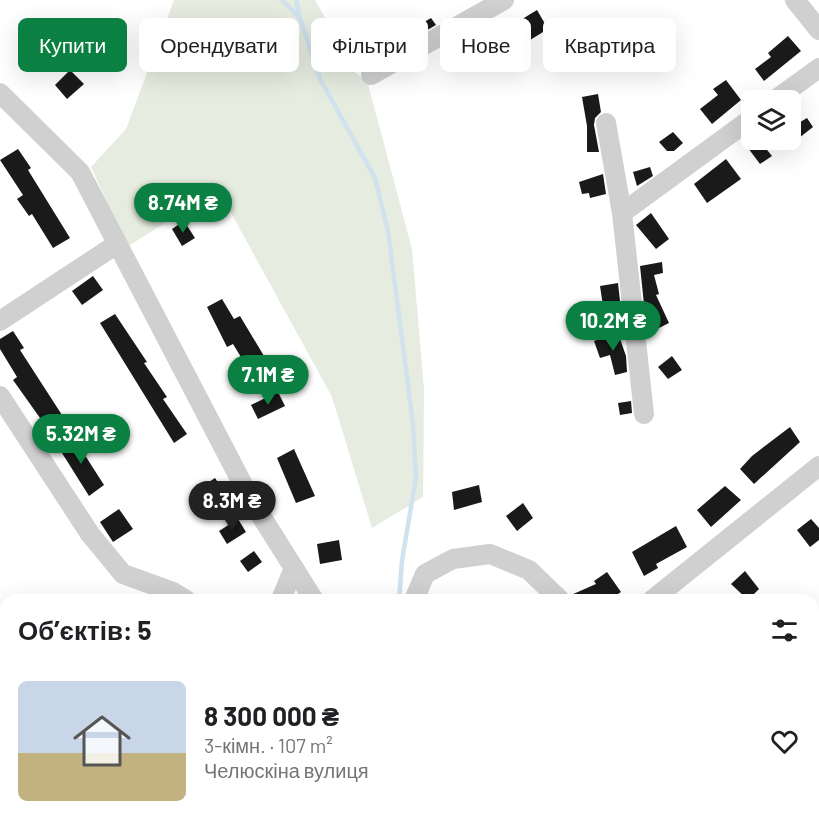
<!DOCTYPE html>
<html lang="uk">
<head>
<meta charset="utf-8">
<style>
	:root { --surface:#fff; --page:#f2f2f2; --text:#202124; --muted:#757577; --accent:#0b8043 }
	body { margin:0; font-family:Barlow,sans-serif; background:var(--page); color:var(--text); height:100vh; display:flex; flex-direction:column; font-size:22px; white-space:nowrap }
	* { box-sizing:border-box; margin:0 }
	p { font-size:20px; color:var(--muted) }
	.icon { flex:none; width:33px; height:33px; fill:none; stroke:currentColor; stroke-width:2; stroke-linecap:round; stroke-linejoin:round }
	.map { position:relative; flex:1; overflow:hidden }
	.drawer { position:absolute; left:0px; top:594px; width:819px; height:234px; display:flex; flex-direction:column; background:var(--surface); border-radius:18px 18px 0 0; box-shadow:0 6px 24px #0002 }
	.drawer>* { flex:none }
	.top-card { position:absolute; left:18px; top:18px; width:783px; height:54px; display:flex; gap:12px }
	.controls { position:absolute; left:741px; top:90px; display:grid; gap:12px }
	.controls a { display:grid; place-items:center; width:60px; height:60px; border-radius:9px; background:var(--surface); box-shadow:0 6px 24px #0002; font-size:30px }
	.price { position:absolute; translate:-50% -51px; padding:0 14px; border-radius:21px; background:var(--accent); color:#fff; font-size:20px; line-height:39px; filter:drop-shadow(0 2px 3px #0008) }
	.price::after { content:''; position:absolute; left:50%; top:36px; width:18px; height:14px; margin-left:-9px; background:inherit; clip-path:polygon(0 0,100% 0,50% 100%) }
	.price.on { background:#222; color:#fff }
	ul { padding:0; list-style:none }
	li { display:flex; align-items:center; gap:18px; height:150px; padding:0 18px }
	li span { display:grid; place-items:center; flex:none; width:168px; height:120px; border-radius:9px; color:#555 }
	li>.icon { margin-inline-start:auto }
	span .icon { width:72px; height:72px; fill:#fffc; stroke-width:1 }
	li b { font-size:26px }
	h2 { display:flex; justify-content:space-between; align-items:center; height:72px; padding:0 18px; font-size:26px }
	.pill { padding:0 21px; border-radius:9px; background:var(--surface); box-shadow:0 6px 24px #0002; font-size:21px; line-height:54px }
	.pill.on { background:var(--accent); color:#fff }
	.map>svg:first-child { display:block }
</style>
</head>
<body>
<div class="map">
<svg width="819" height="828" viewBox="0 0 819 828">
	<rect width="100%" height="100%" fill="#fff"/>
	<polygon fill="#e6ecdf" points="174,0 315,0 356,73 368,84 412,249 424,389 423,497 372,528 332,397 218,189 127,247 91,167 126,129"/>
	<g fill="#cfe2ee">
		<polygon points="0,798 6,799 6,822 140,822 144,828 0,828"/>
		<polygon points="335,822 454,822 465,828 334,828"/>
	</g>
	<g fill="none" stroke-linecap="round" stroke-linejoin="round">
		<g stroke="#cfe2ee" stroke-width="4.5">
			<polyline points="282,0 300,18 320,79 375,178 388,231 413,424 416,477 402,561 399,600"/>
			<polyline points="296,0 300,18"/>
			<polyline points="0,776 6,775"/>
		</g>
	</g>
	<g fill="#1a1a1a">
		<polygon points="537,10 548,29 530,40 519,21"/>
		<polygon points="431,18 436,25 417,36 412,29"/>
		<polygon points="35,36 55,55 39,70 19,50"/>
		<polygon points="788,36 801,51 764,81 755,69 771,57 768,53"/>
		<polygon points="388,42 392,49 378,57 374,50"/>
		<polygon points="70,70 84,84 67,99 55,85"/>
		<polygon points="726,80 741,100 712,124 700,109 718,95 713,89"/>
		<polygon points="598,94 601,112 595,118 594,125 599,152 587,152 587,126 582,97"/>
		<polygon points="807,118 813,127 790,145 790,128"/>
		<polygon points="673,132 683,143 674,151 667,151 659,142"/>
		<polygon points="752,140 759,140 772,156 760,164 745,144"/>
		<polygon points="18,149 31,168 28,170 70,238 53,248 32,214 29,216 17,199 23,195 0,160"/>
		<polygon points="726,159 741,179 707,203 694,184"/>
		<polygon points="650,167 653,176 637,186 633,172"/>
		<polygon points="603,174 606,194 590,198 589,193 582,194 579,182"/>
		<polygon points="651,213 669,239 656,249 636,225"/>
		<polygon points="184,221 195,238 182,246 172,229"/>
		<polygon points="662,262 663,273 654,275 659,294 656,295 669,323 653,331 645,314 640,266"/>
		<polygon points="93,276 103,290 82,305 72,291"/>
		<polygon points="618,283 623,328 607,332 600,286"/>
		<polygon points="222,299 234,319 240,316 264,356 247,367 233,344 227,347 207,307"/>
		<polygon points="115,314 147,362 144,363 167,397 163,399 187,434 174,443 100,323"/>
		<polygon points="13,331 24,348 20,350 62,415 45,425 13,380 17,377 0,349 0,339"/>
		<polygon points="618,333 626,356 627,372 615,375 610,355 600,358 594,341"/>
		<polygon points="672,356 682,370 668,379 658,367"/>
		<polygon points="278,392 285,406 258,419 251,405"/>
		<polygon points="631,401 632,413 620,415 618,403"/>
		<polygon points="790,427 800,442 754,484 740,469 752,456"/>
		<polygon points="72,435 104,485 89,496 57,445"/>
		<polygon points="294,449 315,496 296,503 277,458"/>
		<polygon points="215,478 225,493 204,506 194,492"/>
		<polygon points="479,485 482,502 454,510 452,492"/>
		<polygon points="725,486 741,500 711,527 697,510"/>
		<polygon points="523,503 533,518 517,531 506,516"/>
		<polygon points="119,509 133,529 113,542 100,522"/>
		<polygon points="238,519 246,532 227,544 219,531"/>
		<polygon points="811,519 819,528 819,540 810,547 797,530"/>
		<polygon points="676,526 687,547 656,564 658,568 644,576 632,552"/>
		<polygon points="339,540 342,560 320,564 317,544"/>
		<polygon points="254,551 262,562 248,572 240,561"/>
		<polygon points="745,571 759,589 748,600 731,584"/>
		<polygon points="607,572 621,592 609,600 572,600 571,595 596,584 594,581"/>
	</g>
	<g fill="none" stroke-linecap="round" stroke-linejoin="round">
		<g stroke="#d0d0d0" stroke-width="20">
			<polyline points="795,0 819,30"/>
			<polyline points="371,75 504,0"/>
			<polyline points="0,93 80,172 251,500 314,600"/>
			<polyline points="775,100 819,68"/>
			<polyline points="606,123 622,213"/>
			<polyline points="0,321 117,244"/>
			<polyline points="0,396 90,534 123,574 173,592 186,600"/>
			<polyline points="644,414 622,213 752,118"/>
			<polyline points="282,597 294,568"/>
			<polyline points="414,600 425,574 453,559 490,554 529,570 560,600"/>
			<polyline points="652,600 819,466"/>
			<polyline points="540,822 546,828"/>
		</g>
	</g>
</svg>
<div class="controls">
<a><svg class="icon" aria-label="layers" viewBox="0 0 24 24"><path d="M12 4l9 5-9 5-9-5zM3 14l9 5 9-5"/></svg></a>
</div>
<b class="price" style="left:183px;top:234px">8.74M ₴</b>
<b class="price" style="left:613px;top:352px">10.2M ₴</b>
<b class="price" style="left:268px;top:406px">7.1M ₴</b>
<b class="price" style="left:81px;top:465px">5.32M ₴</b>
<b class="price on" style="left:232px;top:532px">8.3M ₴</b>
<div class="top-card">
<a class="pill on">Купити</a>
<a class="pill">Орендувати</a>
<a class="pill">Фільтри</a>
<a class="pill">Нове</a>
<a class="pill">Квартира</a>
</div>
<section class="drawer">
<h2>Об’єктів: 5<svg class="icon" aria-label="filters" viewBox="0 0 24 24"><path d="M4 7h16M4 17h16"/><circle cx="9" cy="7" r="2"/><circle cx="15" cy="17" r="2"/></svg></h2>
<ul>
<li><span style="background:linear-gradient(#c9d6e8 60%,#c2b280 0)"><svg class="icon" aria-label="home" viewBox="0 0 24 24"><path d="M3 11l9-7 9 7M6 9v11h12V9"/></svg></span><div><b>8 300 000 ₴</b><p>3-кімн. · 107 m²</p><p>Челюскіна вулиця</p></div><svg class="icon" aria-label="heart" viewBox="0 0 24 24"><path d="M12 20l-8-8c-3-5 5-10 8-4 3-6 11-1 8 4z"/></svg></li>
</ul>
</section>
</div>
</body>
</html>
